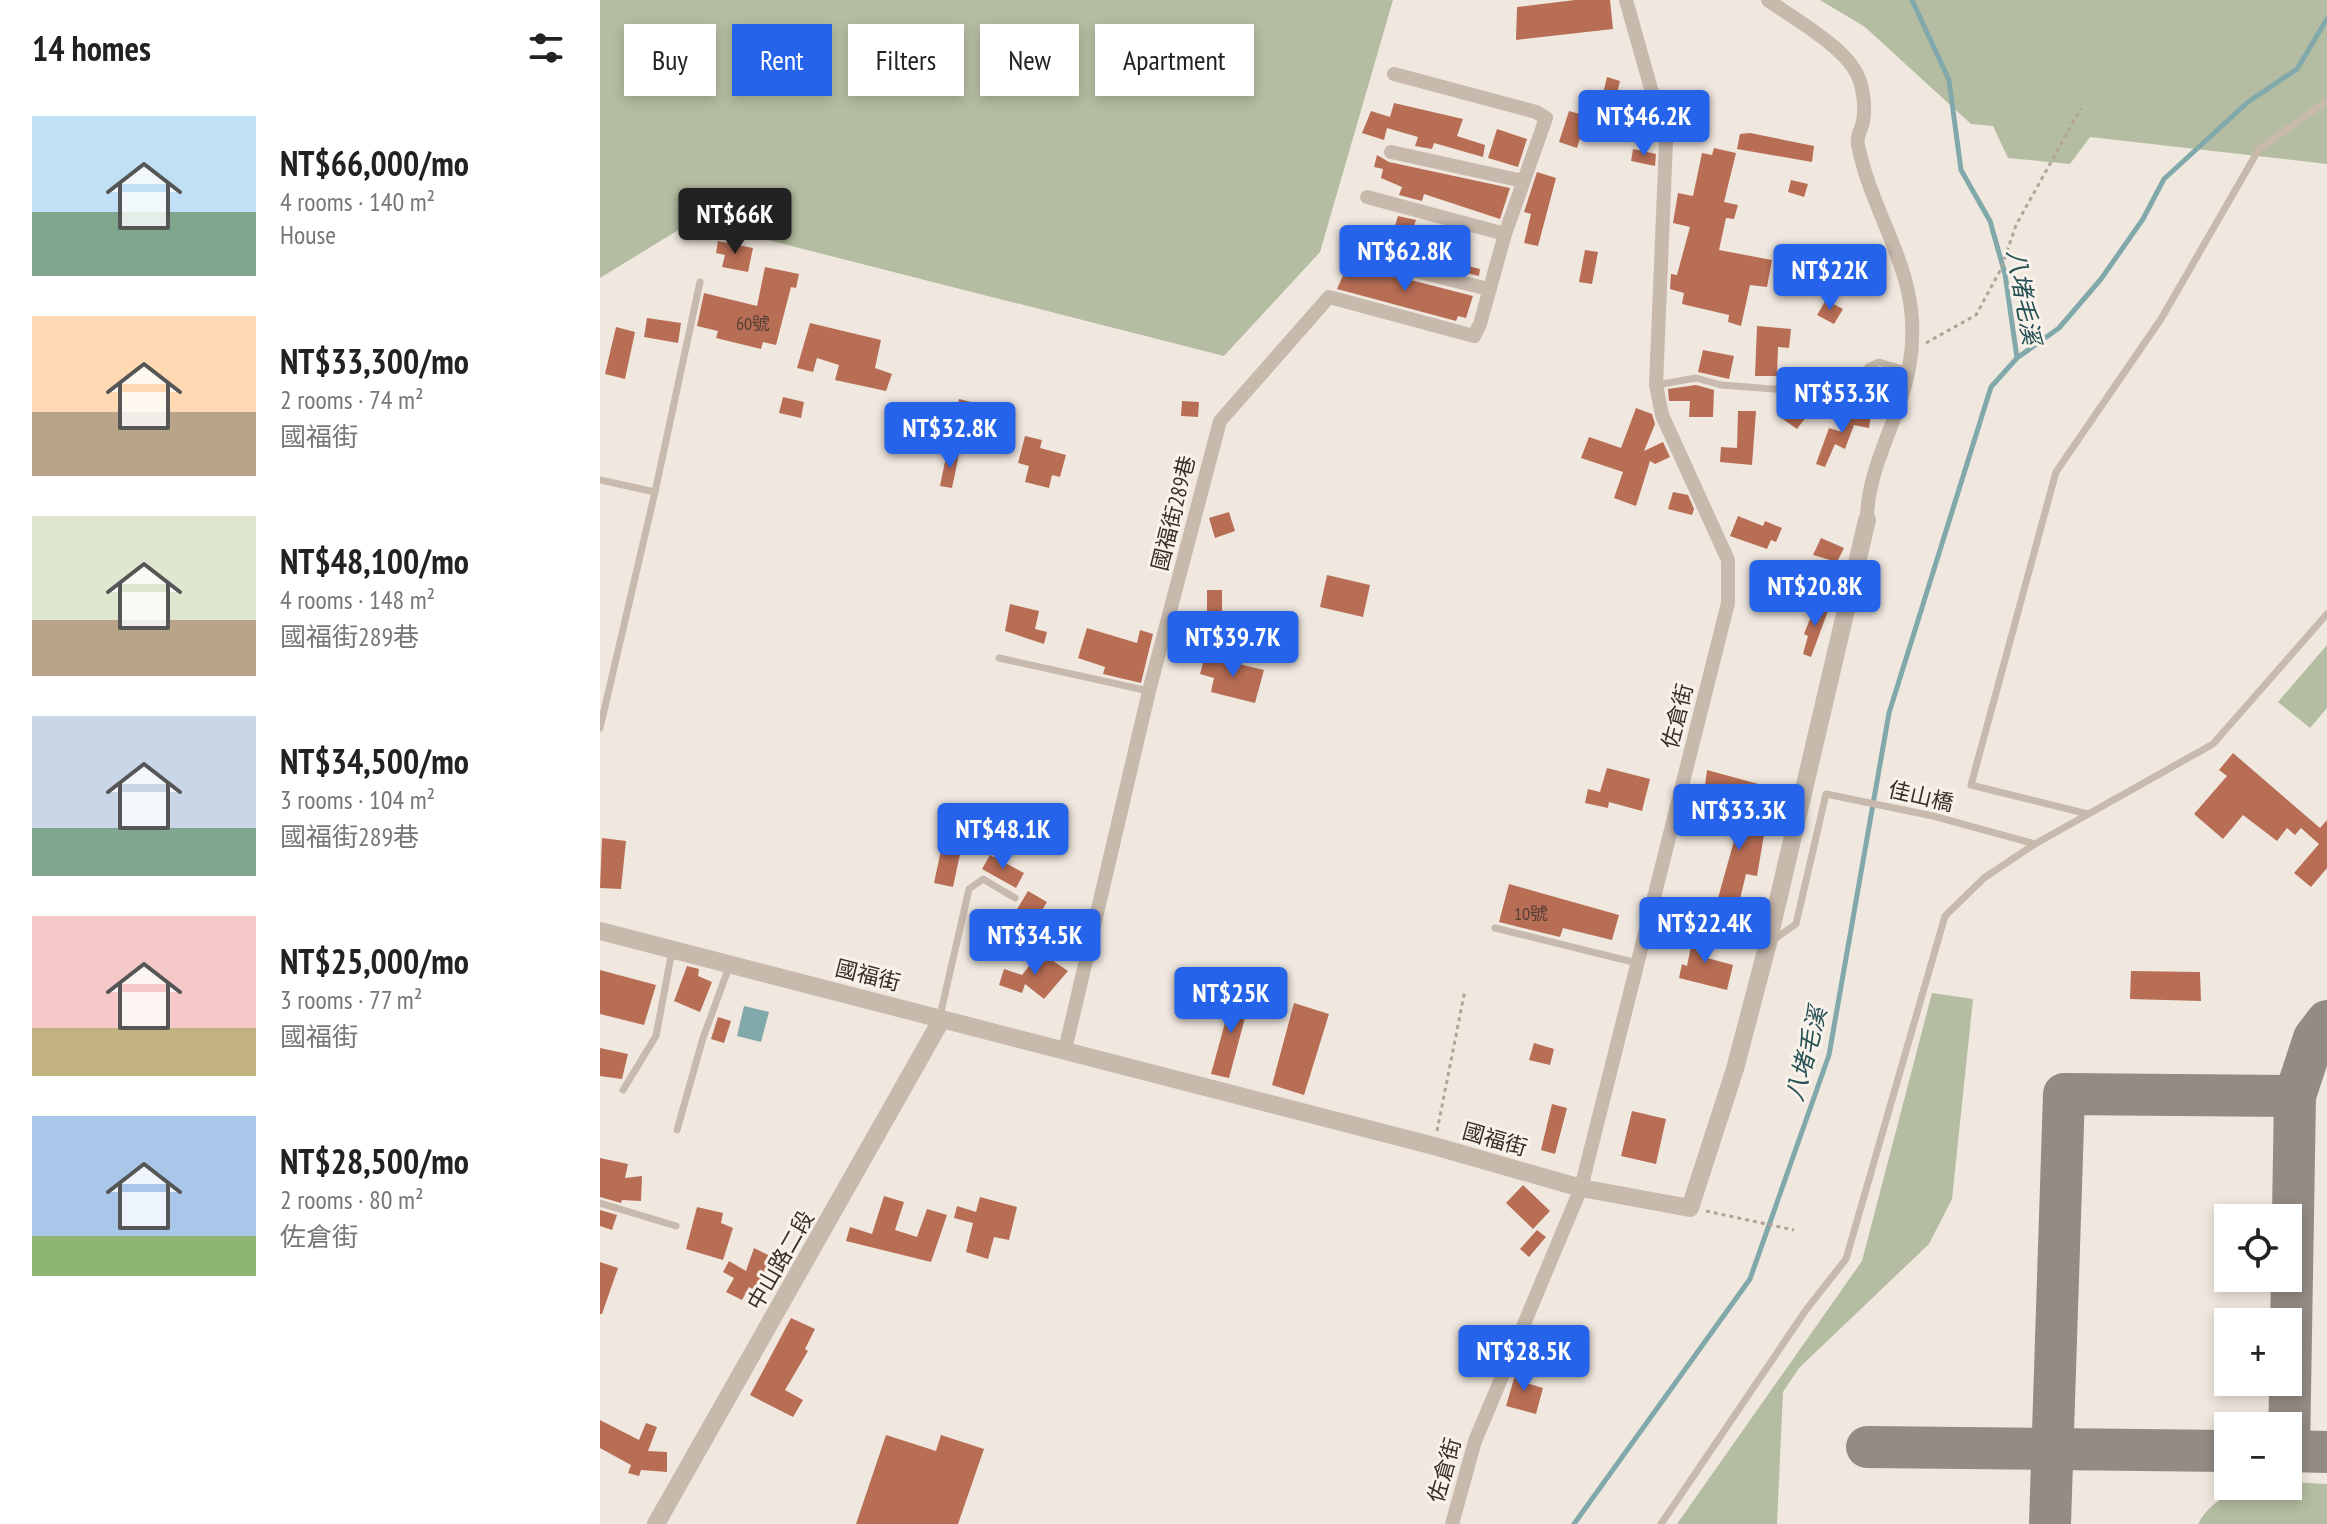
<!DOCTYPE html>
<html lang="en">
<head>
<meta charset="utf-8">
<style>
	:root { --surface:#fff; --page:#f2f2f2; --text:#222; --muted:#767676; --accent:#2563eb }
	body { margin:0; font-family:"PT Sans Narrow","Noto Sans TC",sans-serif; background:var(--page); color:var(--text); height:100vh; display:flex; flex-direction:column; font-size:30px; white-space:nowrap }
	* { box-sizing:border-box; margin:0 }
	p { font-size:26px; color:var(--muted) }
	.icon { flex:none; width:44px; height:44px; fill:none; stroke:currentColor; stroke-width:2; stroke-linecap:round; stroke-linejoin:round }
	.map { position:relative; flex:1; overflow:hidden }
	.drawer { display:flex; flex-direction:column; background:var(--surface); width:600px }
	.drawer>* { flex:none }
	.top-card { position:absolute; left:24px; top:24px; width:760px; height:72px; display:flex; gap:16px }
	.buttons { position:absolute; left:1614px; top:1204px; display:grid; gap:16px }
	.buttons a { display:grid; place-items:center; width:88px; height:88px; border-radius:0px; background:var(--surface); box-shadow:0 4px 12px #0003; font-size:40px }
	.price { position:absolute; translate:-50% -68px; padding:0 18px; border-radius:8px; background:var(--accent); color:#fff; font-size:26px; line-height:52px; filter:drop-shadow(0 2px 4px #0008) }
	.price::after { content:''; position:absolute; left:50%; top:48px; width:24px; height:18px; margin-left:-12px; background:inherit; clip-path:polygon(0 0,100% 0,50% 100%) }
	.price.selected { background:#222; color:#fff }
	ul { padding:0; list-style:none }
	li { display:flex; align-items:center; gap:24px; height:200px; padding:0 32px }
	li span { display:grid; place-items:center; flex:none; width:224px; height:160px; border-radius:0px; color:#555 }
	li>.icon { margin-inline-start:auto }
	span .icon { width:96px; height:96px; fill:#fffc; stroke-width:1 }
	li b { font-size:34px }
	h2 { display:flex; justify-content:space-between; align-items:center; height:96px; padding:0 32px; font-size:34px }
	.chip { padding:0 28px; border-radius:0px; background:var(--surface); box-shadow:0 4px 12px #0003; font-size:28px; line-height:72px }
	.chip.selected { background:var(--accent); color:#fff }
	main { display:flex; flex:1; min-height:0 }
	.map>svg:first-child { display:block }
</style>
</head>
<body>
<main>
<section class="drawer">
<h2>14 homes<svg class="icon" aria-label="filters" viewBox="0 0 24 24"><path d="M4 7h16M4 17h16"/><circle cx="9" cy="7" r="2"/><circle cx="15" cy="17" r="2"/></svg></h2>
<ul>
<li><span style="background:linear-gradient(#bfe0f5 60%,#7fa58c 0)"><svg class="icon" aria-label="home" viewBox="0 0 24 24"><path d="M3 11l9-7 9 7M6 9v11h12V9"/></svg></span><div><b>NT$66,000/mo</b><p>4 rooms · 140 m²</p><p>House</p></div></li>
<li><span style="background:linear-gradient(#ffd9b3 60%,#b9a48a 0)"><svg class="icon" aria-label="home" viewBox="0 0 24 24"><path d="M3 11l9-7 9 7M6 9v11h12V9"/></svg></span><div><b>NT$33,300/mo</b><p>2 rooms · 74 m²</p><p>國福街</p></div></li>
<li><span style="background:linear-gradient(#dfe7d0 65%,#b9a48a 0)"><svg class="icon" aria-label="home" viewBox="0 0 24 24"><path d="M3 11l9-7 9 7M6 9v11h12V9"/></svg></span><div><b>NT$48,100/mo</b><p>4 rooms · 148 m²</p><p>國福街289巷</p></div></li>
<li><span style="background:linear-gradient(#c9d6e8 70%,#7fa58c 0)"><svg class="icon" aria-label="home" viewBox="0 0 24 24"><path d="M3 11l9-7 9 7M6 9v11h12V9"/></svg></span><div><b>NT$34,500/mo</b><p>3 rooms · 104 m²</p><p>國福街289巷</p></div></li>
<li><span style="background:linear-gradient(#f6c9c9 70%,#c2b280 0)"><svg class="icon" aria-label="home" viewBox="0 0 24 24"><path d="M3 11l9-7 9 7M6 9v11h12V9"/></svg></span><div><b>NT$25,000/mo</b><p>3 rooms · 77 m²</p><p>國福街</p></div></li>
<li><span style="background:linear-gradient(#a9c7e8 75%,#8fb573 0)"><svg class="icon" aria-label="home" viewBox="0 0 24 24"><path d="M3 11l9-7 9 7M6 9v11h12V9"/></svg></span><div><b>NT$28,500/mo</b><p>2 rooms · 80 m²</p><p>佐倉街</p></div></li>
</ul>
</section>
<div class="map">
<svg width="1727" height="1524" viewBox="0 0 1727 1524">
	<rect width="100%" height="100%" fill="#f0e8df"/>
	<g fill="#b4bda1">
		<polygon points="0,0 793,0 720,252 624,356 93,221 0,278"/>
		<polygon points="1220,0 1727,0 1727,164 1490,137 1470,164 1408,158 1393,126 1371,124 1265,27"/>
		<polygon points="1727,645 1727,708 1710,728 1678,702"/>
		<polygon points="1332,993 1373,999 1352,1199 1329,1244 1199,1368 1183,1392 1177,1524 1077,1524 1262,1261"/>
		<path d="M1688 1482 1727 1484V1524H1598C1617 1489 1653 1486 1688 1486Z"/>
	</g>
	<polygon fill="#81a8aa" points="144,1006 169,1012 161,1042 137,1036"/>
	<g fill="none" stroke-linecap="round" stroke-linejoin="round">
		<g stroke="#81a8aa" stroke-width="5">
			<polyline points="1417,358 1459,328 1501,279 1543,219 1564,179 1648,102 1697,69 1727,19"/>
			<polyline points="974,1524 1150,1279 1229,1055 1289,713 1391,387 1417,358 1405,274 1390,221 1361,170 1349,80 1312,0"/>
		</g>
		<g stroke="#938b84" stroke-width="42">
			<polyline points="1267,1447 1628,1451"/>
			<polyline points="1688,1451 1727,1452"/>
			<polyline points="1689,1451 1695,1096 1714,1038 1727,1021"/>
			<polyline points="1450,1524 1464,1094 1695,1096"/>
		</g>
	</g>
	<g fill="#b86e55">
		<polygon points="975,0 1010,0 1013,29 916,40 917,7"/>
		<polygon points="1007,77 1020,81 1015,102 1002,98"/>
		<polygon points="794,103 863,119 857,136 885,145 883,157 834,143 832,149 815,146 818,137 787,128 784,140 762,133 771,111 790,117"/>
		<polygon points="969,111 987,116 977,148 959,142"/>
		<polygon points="897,129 927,139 918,167 888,158"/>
		<polygon points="1150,133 1214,146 1212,162 1137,149 1140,134"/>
		<polygon points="1114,148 1136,153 1124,202 1138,205 1134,219 1126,218 1119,250 1172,260 1167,287 1150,285 1141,326 1128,322 1129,315 1082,304 1084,293 1070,289 1071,274 1077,275 1090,227 1073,223 1078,193 1093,196 1102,153 1112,155"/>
		<polygon points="1033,149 1056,154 1055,166 1031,161"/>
		<polygon points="777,155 789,162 910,188 900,219 824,194 822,201 799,195 802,187 781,178 783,169 774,167"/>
		<polygon points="937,172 956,178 938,246 924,243 931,214 924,212"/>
		<polygon points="1191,180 1208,184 1204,197 1188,192"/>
		<polygon points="798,216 816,220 811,235 794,229"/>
		<polygon points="118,241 153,248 148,272 122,267 125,255 116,253"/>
		<polygon points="985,250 998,252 992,284 979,282"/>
		<polygon points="748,264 873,296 866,318 858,316 856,321 737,289"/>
		<polygon points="860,264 880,269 879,276 858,271"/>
		<polygon points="165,267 199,274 196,288 191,287 176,345 163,342 161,349 116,338 118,331 97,326 104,293 157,306"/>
		<polygon points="1226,300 1243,309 1234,324 1217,315"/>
		<polygon points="47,318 81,323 78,343 44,337"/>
		<polygon points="210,323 281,340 275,368 292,374 286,391 235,380 239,365 217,358 213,372 197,368"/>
		<polygon points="1157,326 1191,329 1189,348 1178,347 1177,376 1155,376"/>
		<polygon points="16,327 35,332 25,379 5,374"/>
		<polygon points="1103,350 1134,356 1129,379 1098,372"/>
		<polygon points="1096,385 1114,390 1113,417 1089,417 1090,401 1069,401 1068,389"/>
		<polygon points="183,397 204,402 201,418 179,413"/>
		<polygon points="1189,398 1209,413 1197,429 1177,415"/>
		<polygon points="359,399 371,402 365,430 353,427"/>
		<polygon points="582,401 599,402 598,417 581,416"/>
		<polygon points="1036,408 1052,414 1055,424 1044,451 1063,442 1070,457 1055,464 1050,461 1036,506 1014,498 1023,472 981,458 989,437 1021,448"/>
		<polygon points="1246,410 1271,415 1269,428 1254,425 1245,449 1235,444 1225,467 1216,464 1229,428 1242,432"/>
		<polygon points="1138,411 1156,411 1152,465 1120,462 1121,447 1137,448"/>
		<polygon points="425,436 442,440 440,448 466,455 460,477 452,475 449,488 425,482 429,466 418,463"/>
		<polygon points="347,452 359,454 352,488 340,486"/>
		<polygon points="1073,492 1088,495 1094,509 1092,515 1068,509"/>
		<polygon points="629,512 635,531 615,538 609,518"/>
		<polygon points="1138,516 1163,526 1165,521 1182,528 1176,542 1171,540 1167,549 1130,536"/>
		<polygon points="1221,538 1244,548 1237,562 1213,555"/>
		<polygon points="727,575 770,585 763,617 720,607"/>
		<rect x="607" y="590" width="15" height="21"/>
		<polygon points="410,604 439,611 435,629 447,632 444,644 405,631"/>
		<polygon points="1216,604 1229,608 1211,657 1203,654 1208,636 1204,634"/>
		<polygon points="487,628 537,643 540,630 553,634 541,683 503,674 505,667 478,658"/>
		<polygon points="605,656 664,670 655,703 611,692 614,678 600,674"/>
		<polygon points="1633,753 1720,828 1727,820 1727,868 1711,887 1694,873 1719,844 1701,828 1695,835 1687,828 1677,841 1643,815 1623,839 1594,814 1627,776 1619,770"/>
		<polygon points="1007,768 1050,779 1042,811 1009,802 1008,808 985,803 988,789 1000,792"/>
		<polygon points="1107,770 1162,785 1158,800 1177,805 1171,824 1166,823 1157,876 1146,874 1139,903 1150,906 1144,943 1108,934 1144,805 1104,794"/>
		<polygon points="350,808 369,812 353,887 334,883"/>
		<polygon points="2,838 26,841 21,889 0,888"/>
		<polygon points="390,855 424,873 416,888 382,869"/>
		<polygon points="909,884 1019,915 1012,940 963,928 960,937 899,922"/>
		<polygon points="428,891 447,902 429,932 410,921"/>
		<polygon points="1094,932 1112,936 1107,958 1133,965 1127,990 1079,978 1082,964 1087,966"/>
		<polygon points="440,952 468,971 444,999 425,984 422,993 399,985 404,969 422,975"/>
		<polygon points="87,966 99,969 98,976 112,982 100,1012 74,1001"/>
		<polygon points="0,970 56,985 44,1025 0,1014"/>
		<polygon points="1531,971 1600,972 1601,1001 1530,999"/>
		<polygon points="634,990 651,995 629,1078 611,1074"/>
		<polygon points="694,1003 729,1014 704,1095 672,1085"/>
		<polygon points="118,1017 131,1021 124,1043 111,1039"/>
		<polygon points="934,1043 954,1049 950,1065 929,1060"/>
		<polygon points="0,1048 28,1054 22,1079 0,1076"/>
		<polygon points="952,1104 967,1108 955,1154 941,1150"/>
		<polygon points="1032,1111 1066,1119 1056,1164 1021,1156"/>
		<polygon points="0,1158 28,1164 25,1178 42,1176 41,1201 22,1200 21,1203 0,1197"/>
		<polygon points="923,1185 950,1211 933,1229 906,1203"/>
		<polygon points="284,1196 304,1202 295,1230 317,1237 327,1209 347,1215 331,1262 246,1241 250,1227 272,1234"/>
		<polygon points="380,1197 417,1207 409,1240 394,1237 388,1259 366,1252 373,1223 354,1218 357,1206 376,1212"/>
		<polygon points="97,1207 123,1213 121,1223 133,1228 123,1260 86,1249"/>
		<polygon points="0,1210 17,1215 12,1230 0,1226"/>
		<polygon points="937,1230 946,1237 929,1257 920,1249"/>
		<polygon points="154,1248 182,1262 173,1280 168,1277 159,1293 149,1287 142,1300 126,1292 134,1278 123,1272 129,1261 146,1271"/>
		<polygon points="0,1262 18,1268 2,1314 0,1314"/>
		<polygon points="191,1318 215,1329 205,1349 208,1351 185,1390 203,1400 193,1417 150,1395"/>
		<polygon points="933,1328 973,1343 965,1368 922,1354"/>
		<polygon points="918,1365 930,1368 926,1383 943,1388 936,1414 906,1406"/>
		<polygon points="0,1420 39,1440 46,1423 57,1427 48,1451 67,1452 67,1472 41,1470 39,1476 28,1473 31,1465 0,1448"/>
		<polygon points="286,1435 336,1451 341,1435 384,1449 358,1524 256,1524"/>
	</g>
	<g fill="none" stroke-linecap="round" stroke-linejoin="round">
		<g stroke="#b2a397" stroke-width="3" stroke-dasharray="4 4" stroke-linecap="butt">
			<polyline points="1326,343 1376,315 1401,269 1416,225 1481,108"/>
			<polyline points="837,1131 865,990"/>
			<polyline points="1106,1211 1194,1230"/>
		</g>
		<g stroke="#c7b9ac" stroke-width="7">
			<polyline points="1056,385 1096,378 1121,385 1252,395 1268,367 1279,362 1309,371"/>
			<polyline points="0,480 55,492 0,728"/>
			<polyline points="55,492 100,282"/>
			<polyline points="399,658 549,691"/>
			<polyline points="1488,814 1371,785 1456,472 1561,319 1659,149 1727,101"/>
			<polyline points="895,928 1037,963"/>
			<polyline points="1173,940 1196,924 1226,794 1333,816 1435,844 1613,744 1727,614"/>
			<polyline points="340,1016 369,889 383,879 415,898"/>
			<polyline points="23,1090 56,1036 72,951"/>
			<polyline points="77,1130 103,1038 129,967"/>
			<polyline points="0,1203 76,1226"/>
			<polyline points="1061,1524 1206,1310 1246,1259 1345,916 1384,878 1435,844"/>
		</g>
		<g stroke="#c7b9ac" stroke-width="14">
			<path d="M1168 0C1193 18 1239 44 1254 69 1263 82 1266 106 1263 122 1261 130 1256 137 1258 145 1275 227 1326 276 1309 368 1300 419 1267 467 1267 520"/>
			<polyline points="791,152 923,181"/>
			<polyline points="767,197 905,234"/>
			<polyline points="752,255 888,289"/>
			<polyline points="465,1050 549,691 620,421 729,297 874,336 880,324 905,234 946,118 936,112 794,74"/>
			<polyline points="852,1524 875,1441 981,1188 1128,603 1128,560 1062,415 1056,385 1066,142 1026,0"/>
		</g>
		<g stroke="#c7b9ac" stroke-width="18">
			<polyline points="0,931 834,1146 981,1188 1090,1208 1135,1069 1168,943 1267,520"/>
			<polyline points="56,1524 342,1019"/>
		</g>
	</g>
	<g text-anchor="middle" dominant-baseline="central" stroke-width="6" stroke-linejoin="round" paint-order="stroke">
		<g font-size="18" fill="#563e35">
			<text x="153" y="323">60號</text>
			<text x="931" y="913">10號</text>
		</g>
		<g font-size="22" fill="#362e2a" stroke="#f8f2eb">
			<text transform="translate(573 513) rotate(-76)">國福街289巷</text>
			<text transform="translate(1077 716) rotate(-76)">佐倉街</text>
			<text transform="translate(1321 796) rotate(13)">佳山橋</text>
			<text transform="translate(268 975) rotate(14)">國福街</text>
			<text transform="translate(895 1139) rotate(16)">國福街</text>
			<text transform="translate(180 1260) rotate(-60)">中山路二段</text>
			<text transform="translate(844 1470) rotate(-74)">佐倉街</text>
		</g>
		<g font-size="24" font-style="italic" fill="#244f53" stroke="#f8f2eb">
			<text transform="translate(1424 297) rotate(80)">八堵毛溪</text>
			<text transform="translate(1206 1054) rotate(-75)">八堵毛溪</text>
		</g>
	</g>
</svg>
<div class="buttons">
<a><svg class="icon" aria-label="locate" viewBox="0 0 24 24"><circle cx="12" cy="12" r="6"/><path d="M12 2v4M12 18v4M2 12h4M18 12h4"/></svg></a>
<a>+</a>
<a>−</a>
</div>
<b class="price" style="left:1044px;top:158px">NT$46.2K</b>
<b class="price selected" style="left:135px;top:256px">NT$66K</b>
<b class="price" style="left:805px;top:293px">NT$62.8K</b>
<b class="price" style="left:1230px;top:312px">NT$22K</b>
<b class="price" style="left:1242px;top:435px">NT$53.3K</b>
<b class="price" style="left:350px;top:470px">NT$32.8K</b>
<b class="price" style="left:1215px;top:628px">NT$20.8K</b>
<b class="price" style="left:633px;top:679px">NT$39.7K</b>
<b class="price" style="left:1139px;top:852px">NT$33.3K</b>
<b class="price" style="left:403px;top:871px">NT$48.1K</b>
<b class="price" style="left:1105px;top:965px">NT$22.4K</b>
<b class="price" style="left:435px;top:977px">NT$34.5K</b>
<b class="price" style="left:631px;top:1035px">NT$25K</b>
<b class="price" style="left:924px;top:1393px">NT$28.5K</b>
<div class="top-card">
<a class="chip">Buy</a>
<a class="chip selected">Rent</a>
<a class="chip">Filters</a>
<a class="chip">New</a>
<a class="chip">Apartment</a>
</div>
</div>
</main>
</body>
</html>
